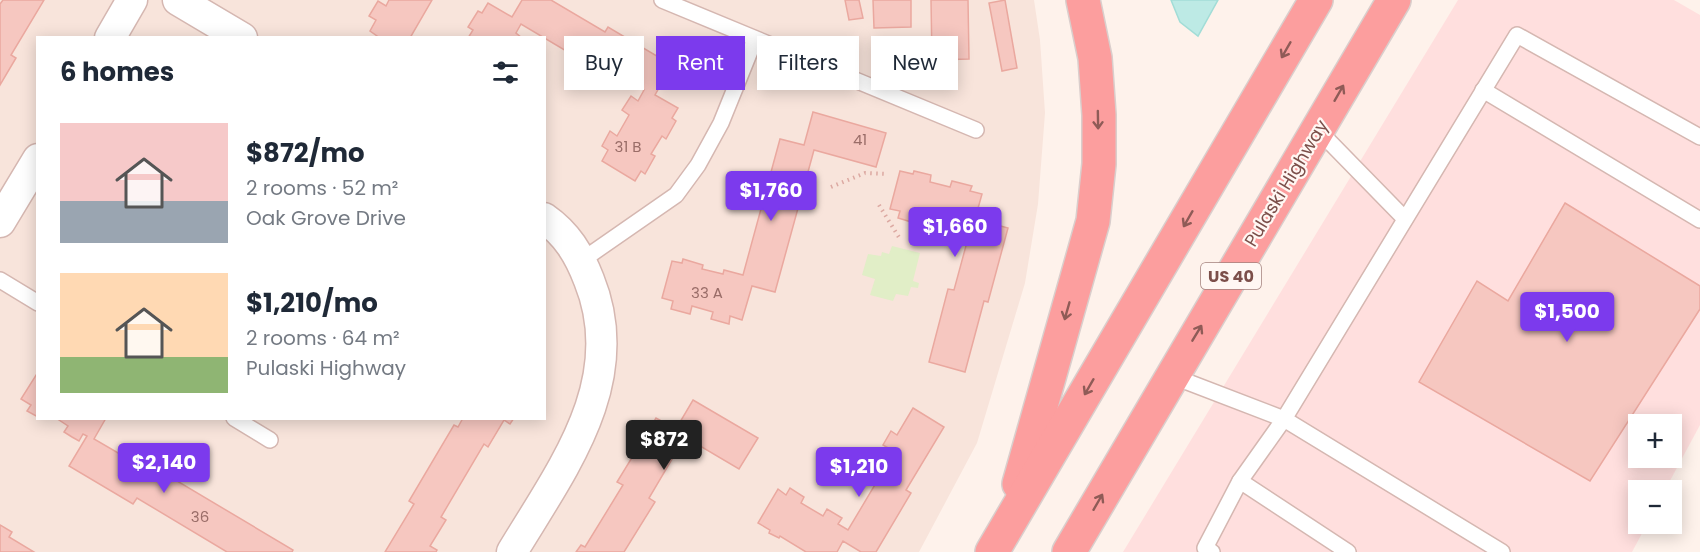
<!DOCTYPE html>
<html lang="en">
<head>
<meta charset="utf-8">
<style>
	:root { --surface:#fff; --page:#f2f2f3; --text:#1f2937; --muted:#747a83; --accent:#7c3aed }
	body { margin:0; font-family:Poppins,sans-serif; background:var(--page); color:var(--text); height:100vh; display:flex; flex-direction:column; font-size:22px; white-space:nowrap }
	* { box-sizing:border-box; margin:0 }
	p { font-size:20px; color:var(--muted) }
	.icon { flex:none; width:33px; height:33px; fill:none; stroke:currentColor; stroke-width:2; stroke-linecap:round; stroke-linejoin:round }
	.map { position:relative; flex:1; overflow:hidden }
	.drawer { position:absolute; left:36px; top:36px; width:510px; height:384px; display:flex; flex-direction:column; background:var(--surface); border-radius:0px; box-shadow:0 3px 15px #0003 }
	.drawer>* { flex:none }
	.banner { position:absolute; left:564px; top:36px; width:570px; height:54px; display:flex; gap:12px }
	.fabs { position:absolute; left:1628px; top:414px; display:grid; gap:12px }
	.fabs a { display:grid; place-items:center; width:54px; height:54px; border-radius:0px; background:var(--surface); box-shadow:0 3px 15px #0003; font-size:30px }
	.price { position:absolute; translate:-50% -51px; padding:0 14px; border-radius:6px; background:var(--accent); color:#fff; font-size:20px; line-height:39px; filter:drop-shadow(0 2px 3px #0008) }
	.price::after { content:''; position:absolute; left:50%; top:36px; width:18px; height:14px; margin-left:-9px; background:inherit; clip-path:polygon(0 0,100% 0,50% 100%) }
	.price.selected { background:#222; color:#fff }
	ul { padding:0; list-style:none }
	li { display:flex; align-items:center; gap:18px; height:150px; padding:0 24px }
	li span { display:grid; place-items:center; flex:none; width:168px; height:120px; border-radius:0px; color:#555 }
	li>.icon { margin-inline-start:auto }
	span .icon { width:72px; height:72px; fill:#fffc; stroke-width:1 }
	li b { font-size:26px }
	h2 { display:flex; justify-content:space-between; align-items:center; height:72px; padding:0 24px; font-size:26px }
	.tag { padding:0 21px; border-radius:0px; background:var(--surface); box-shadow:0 3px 15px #0003; font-size:21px; line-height:54px }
	.tag.selected { background:var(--accent); color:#fff }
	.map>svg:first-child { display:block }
</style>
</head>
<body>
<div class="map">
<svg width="1700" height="552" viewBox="0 0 1700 552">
	<rect width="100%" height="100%" fill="#fef2eb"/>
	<path fill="#f8e4db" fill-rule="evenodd" d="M0 0H1034L1040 40 1045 113 1038 204 1025 283 977 443 919 552H0ZM38 38H544V418H38Z"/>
	<path fill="#ffdfde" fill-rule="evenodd" d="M1458 0H1674L1700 15V425L1665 490H1638V524H1647L1632 552H1123ZM1638 424H1671V458H1638Z"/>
	<polygon fill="#e1eec7" points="892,246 920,253 913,281 919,283 918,288 911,287 908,296 896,294 893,301 870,295 875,279 862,275 868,254 881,256 882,252 889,254"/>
	<polygon fill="#bdeae5" stroke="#a2ddd7" stroke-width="1.5" points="1171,0 1218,0 1198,36 1180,22"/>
	<g fill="#f6c7c0" stroke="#eaa89f" stroke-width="1.5">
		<polygon points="3,0 44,0 11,55 16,58 0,85 0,4"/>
		<polygon points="389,0 432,0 410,38 380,38 370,31 376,20 369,16 378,1 386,6"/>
		<polygon points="522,0 551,0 605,32 608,27 672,65 655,95 678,108 672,118 676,121 666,139 662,136 651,154 655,156 645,174 641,171 635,181 602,161 608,150 602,146 610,131 617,136 629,115 622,110 631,96 638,101 644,90 591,59 588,64 521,24 516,33 522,38 468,38 473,30 468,27 478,11 482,13 488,3 512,17"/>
		<polygon points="845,0 859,0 863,18 849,20"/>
		<polygon points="873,0 911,0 911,27 874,28"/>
		<polygon points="931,0 968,0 969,59 932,60"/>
		<polygon points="1005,0 1017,68 1002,71 989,3"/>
		<polygon points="813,112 886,133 876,167 814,150 775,292 752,286 742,320 730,316 729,324 711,319 713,312 692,306 690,314 671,309 673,301 662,298 672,261 682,263 683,259 703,265 702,269 723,274 724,270 743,275 780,139 804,145"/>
		<polygon points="900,171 913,174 914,171 931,175 930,182 950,187 952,181 972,186 970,191 982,194 975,219 1008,228 988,302 984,301 965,372 929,362 948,289 954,290 970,231 961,228 959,236 938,230 940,222 920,217 918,224 898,218 900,211 890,209"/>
		<polygon points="1565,203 1700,286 1700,309 1590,481 1419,382 1477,281 1508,301"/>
		<polygon points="38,372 38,417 27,411 31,405 21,399"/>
		<polygon points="693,400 758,438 739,469 685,437 649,498 655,502 624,552 576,552 581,545 585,547 623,485 617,482 633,456 628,453 633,445 638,448 656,418 676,429"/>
		<polygon points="913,408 944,427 906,490 911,493 876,552 861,552 843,541 837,552 806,552 780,536 779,538 769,533 770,530 758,523 778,489 786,495 790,488 804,497 801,503 823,516 827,509 842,518 838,524 848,530 879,478 874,475 890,449 883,445 891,431 897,435"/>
		<polygon points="56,418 106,418 94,439 149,471 152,466 293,550 292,552 227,552 137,498 133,504 69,466 87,436 83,434 79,441 72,437 64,432 68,426"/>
		<polygon points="463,418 514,418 510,424 504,420 488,447 484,444 441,517 446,520 430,546 437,550 436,552 385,552 414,504 409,501 454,425 458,427"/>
		<polygon points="0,525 12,532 9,537 34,552 0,552"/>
	</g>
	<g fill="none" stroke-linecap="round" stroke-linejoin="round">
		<defs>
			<g id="lane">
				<polyline points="662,0 976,130"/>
				<polyline points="1483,90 1700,220"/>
				<polyline points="1318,130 1405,219"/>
				<polyline points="581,261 676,195 698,165 721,123 755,39"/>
				<polyline points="0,280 38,303"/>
				<polyline points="1172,376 1284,419 1502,552"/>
				<polyline points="234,418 270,440"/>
				<polyline points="1212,552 1205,548 1240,481"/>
				<polyline points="1348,552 1240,481 1284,419 1517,35 1700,137"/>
			</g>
			<g id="street">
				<polyline points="178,0 242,38"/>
				<polyline points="110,38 132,0"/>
				<polyline points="0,222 38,159"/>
				<path d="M512 552C562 469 630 381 589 280 579 254 567 234 544 218"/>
			</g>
			<g id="highway">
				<polyline points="1019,484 1093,221 1099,164 1099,115 1095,58 1083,0"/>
				<polyline points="992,552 1316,0"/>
				<polyline points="1069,552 1394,0"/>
			</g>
		</defs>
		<use href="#lane" stroke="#d5b7b1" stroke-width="18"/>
		<use href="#street" stroke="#d5b7b1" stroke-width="33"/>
		<use href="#highway" stroke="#dacecc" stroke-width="36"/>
		<g stroke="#dca9a2" stroke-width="4" stroke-dasharray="1.5 4.5" stroke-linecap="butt">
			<polyline points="831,187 865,173 888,174"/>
			<polyline points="879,205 900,239"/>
		</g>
		<use href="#lane" stroke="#fff" stroke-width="15"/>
		<use href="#street" stroke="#fff" stroke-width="30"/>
		<use href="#highway" stroke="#fc9e9e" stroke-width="33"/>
	</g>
	<defs><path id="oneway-shaft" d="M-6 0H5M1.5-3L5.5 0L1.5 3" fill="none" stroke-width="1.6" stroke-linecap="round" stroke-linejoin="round" transform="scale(1.5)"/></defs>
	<g stroke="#8f5b57">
		<use href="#oneway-shaft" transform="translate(1286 50) rotate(120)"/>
		<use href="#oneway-shaft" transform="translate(1339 93) rotate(-60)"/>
		<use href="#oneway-shaft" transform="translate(1098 120) rotate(89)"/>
		<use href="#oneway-shaft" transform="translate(1188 219) rotate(120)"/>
		<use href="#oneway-shaft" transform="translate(1067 311) rotate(106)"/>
		<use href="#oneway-shaft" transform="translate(1197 333) rotate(-59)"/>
		<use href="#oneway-shaft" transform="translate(1089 387) rotate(120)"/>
		<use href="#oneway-shaft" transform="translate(1098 502) rotate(-60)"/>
	</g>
	<g text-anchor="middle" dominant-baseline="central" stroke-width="4.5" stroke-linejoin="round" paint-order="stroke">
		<g font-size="15" fill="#9a6d68">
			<text x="860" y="139">41</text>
			<text x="628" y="146">31 B</text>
			<text x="707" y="292">33 A</text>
			<text x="200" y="516">36</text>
		</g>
		<rect fill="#fff7f3" stroke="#a3817d" stroke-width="1.5" x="1201" y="263" width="60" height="26" rx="4.5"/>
		<g font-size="16" font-weight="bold" fill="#7c4f4a">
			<text x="1231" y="276">US 40</text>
		</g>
		<g font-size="18" fill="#7c4f4a" stroke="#fff7f3">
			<text transform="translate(1286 183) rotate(-59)">Pulaski Highway</text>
		</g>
	</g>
</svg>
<div class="fabs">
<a>+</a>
<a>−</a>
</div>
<b class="price" style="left:771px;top:222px">$1,760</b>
<b class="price" style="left:955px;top:258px">$1,660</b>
<b class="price" style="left:1567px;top:343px">$1,500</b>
<b class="price selected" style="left:664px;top:471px">$872</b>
<b class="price" style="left:164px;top:494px">$2,140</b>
<b class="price" style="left:859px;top:498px">$1,210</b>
<div class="banner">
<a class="tag">Buy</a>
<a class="tag selected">Rent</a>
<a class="tag">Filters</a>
<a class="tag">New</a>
</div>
<section class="drawer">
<h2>6 homes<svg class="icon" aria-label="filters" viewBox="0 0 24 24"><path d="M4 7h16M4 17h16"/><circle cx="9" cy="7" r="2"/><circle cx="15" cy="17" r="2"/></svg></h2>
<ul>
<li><span style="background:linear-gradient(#f6c9c9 65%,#9aa5b1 0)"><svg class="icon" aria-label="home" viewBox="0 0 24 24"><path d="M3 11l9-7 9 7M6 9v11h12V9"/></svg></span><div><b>$872/mo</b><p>2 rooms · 52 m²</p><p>Oak Grove Drive</p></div></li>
<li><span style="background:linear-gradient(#ffd9b3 70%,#8fb573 0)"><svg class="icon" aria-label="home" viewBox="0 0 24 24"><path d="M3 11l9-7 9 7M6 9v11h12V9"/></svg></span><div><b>$1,210/mo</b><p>2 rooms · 64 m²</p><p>Pulaski Highway</p></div></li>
</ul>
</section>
</div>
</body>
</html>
